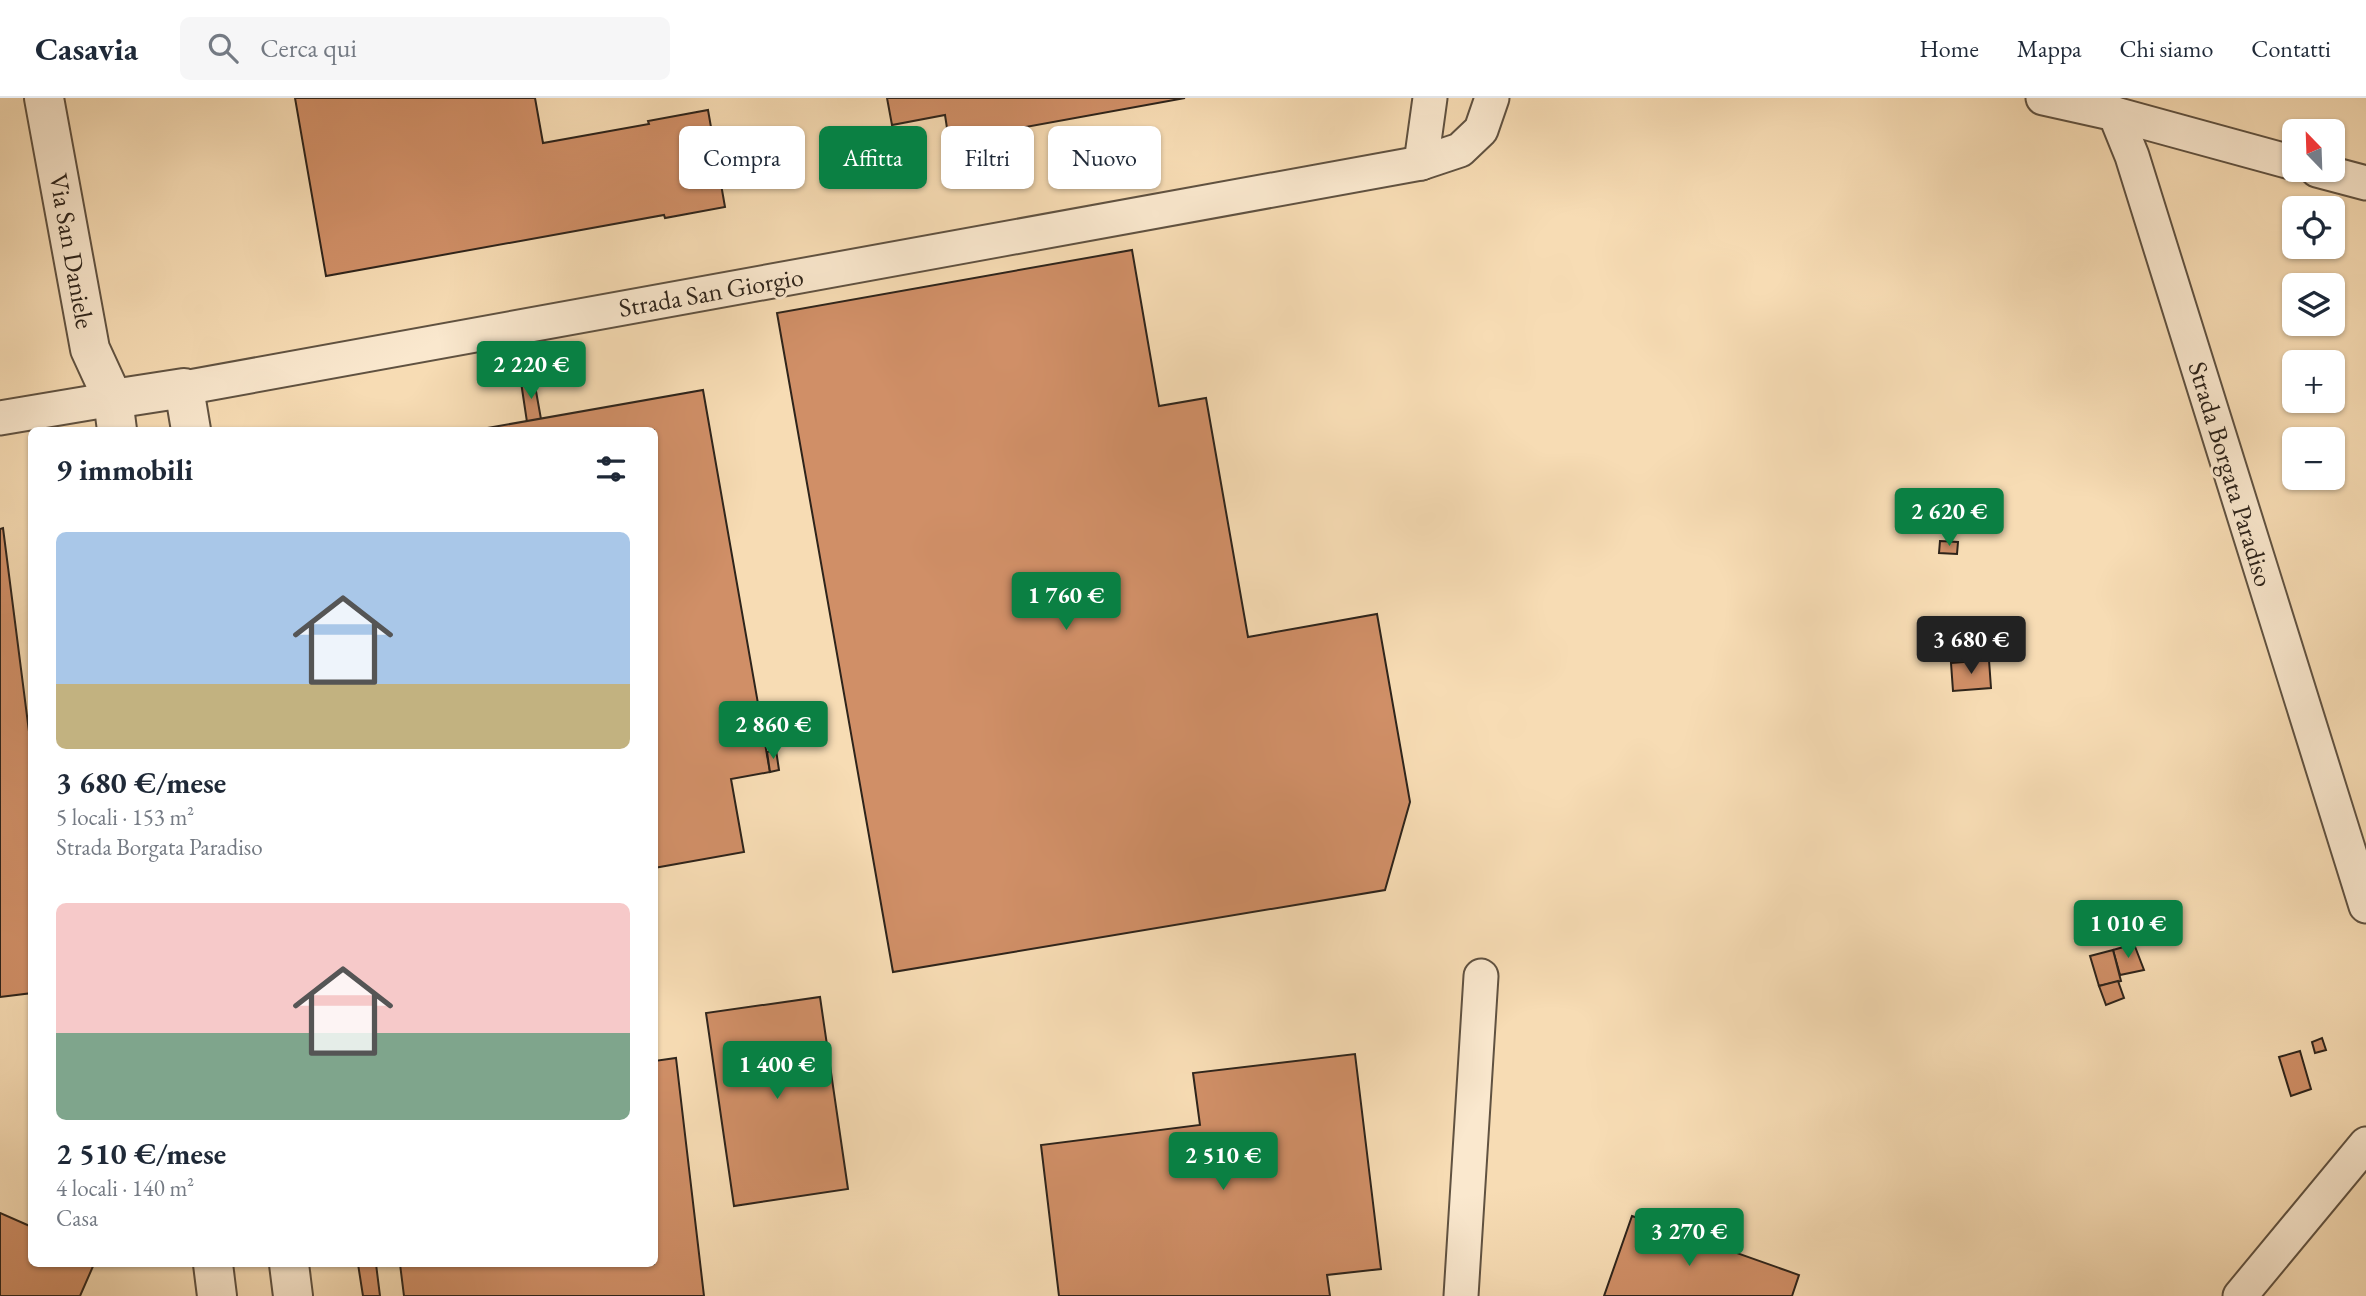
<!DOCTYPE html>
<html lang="it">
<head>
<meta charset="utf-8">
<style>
	:root { --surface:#fff; --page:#f6f6f7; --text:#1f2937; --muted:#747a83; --line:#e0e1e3; --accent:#0b8043 }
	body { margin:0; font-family:"EB Garamond",serif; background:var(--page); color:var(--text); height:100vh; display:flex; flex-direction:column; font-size:26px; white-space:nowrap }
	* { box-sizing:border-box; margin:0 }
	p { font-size:23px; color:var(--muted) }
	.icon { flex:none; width:38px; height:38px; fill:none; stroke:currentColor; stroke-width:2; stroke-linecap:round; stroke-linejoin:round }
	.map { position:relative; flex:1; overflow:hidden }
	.drawer { position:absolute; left:28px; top:329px; width:630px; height:840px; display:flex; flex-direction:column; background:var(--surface); border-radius:10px; box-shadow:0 2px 5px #0004 }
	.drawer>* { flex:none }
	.banner { position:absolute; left:679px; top:28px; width:665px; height:63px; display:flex; gap:14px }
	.needle { width:46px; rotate:337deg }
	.fabs { position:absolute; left:2282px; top:21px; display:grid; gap:14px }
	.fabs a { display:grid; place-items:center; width:63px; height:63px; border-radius:10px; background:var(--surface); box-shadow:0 2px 5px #0004; font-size:35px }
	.price { position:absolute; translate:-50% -60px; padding:0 16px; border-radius:7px; background:var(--accent); color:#fff; font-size:23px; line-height:46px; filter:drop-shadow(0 2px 4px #0008) }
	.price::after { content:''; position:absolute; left:50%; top:42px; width:21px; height:16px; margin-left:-10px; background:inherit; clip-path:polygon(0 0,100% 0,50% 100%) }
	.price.active { background:#222; color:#fff }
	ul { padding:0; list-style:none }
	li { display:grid; align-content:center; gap:14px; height:371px; padding:0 28px }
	li span { display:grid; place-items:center; height:217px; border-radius:10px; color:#555 }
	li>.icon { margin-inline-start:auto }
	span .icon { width:126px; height:126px; fill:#fffc; stroke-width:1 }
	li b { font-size:30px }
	h2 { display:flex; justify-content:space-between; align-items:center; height:84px; padding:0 28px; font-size:30px }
	.tag { padding:0 24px; border-radius:10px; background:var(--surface); box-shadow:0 2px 5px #0004; font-size:24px; line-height:63px }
	.tag.active { background:var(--accent); color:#fff }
	header { display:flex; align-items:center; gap:42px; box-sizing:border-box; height:98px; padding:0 35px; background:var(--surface); border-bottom:2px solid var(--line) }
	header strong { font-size:33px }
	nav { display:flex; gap:38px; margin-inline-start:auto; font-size:24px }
	.search { width:490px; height:63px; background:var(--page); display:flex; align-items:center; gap:18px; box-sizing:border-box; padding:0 24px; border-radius:10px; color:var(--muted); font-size:26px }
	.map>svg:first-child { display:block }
</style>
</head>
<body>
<header>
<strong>Casavia</strong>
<div class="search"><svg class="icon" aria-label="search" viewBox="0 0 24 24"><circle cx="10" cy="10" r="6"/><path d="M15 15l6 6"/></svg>Cerca qui</div>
<nav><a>Home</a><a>Mappa</a><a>Chi siamo</a><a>Contatti</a></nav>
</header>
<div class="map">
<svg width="2366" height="1198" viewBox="0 0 2366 1198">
	<rect width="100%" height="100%" fill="#f7dcb4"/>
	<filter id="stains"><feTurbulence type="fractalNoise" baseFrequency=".00286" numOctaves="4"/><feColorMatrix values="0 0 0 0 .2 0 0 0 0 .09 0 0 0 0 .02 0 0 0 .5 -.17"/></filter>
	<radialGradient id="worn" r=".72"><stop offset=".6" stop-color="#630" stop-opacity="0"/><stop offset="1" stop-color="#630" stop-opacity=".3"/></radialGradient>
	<g fill="#d08f67" stroke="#2e241b" stroke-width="2">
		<polygon points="295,0 535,0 543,45 649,26 648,23 708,12 725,109 665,120 664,117 326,178"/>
		<polygon points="887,0 1185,0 949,43 945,17 892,27"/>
		<polygon points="1132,152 1159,308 1206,300 1248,539 1377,516 1410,704 1385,792 893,874 777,215"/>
		<polygon points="534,282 541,321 527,324 521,284"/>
		<polygon points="703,292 770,674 731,681 744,754 654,770 654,332 476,332"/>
		<polygon points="3,430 32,657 32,895 0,899 0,431"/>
		<polygon points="1940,443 1958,444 1957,456 1939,455"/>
		<polygon points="1989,562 1991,590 1953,593 1951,565"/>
		<polygon points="776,652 779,672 770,674 767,654"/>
		<polygon points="2134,846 2144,872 2120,877 2113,852"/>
		<polygon points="2113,852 2121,883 2099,888 2090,858"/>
		<polygon points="2118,883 2124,900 2106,907 2099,888"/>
		<polygon points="820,899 848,1091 734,1108 706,915"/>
		<polygon points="2322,940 2326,952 2315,955 2312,944"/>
		<polygon points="2300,953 2311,991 2291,998 2279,959"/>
		<polygon points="1355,956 1381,1171 1327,1177 1330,1198 1059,1198 1041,1047 1200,1027 1193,975"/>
		<polygon points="676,960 704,1198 404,1198 400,1166 654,1166 654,963"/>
		<polygon points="0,1115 32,1129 32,1166 94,1166 80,1198 0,1198"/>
		<polygon points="1632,1118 1799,1177 1792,1198 1604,1198"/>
		<polygon points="358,1166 376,1166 380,1198 363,1198"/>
	</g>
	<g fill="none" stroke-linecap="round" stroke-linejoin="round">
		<defs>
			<g id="minor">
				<polyline points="2043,0 2115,16 2132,58 2366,808"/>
				<polyline points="2115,16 2294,65"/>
				<polyline points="1421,65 1430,0"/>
				<polyline points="2317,72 2366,85"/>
				<polyline points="184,290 1421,65 1460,52 1481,32 1492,0"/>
				<polyline points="0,320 113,301"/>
				<polyline points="1461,1198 1481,878"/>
				<polyline points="2240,1198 2366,1046"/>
			</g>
			<g id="tertiary">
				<polyline points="44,0 90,251 113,301 117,332"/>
				<polyline points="113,301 184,290 191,332"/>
				<polyline points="213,1166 217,1198"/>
				<polyline points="289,1166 293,1198"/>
			</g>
		</defs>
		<use href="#minor" stroke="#605241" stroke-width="37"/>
		<use href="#tertiary" stroke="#605241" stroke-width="42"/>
		<use href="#minor" stroke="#fae8ce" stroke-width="33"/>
		<use href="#tertiary" stroke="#fae8ce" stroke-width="38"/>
	</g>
	<g text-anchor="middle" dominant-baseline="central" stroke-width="6" stroke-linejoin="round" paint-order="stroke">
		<g font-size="26" fill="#2e241b" stroke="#fae8ce">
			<text transform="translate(72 153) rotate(80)">Via San Daniele</text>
			<text transform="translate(711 194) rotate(-10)">Strada San Giorgio</text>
			<text transform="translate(2231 376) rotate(73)">Strada Borgata Paradiso</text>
		</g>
	</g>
	<rect width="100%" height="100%" filter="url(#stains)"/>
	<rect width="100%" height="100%" fill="url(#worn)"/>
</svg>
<div class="fabs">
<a><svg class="needle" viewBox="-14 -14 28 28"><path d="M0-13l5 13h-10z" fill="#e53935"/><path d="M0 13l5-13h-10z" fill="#747a83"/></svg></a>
<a><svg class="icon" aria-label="locate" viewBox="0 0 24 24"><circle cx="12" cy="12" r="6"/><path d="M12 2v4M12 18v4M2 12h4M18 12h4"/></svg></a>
<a><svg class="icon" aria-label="layers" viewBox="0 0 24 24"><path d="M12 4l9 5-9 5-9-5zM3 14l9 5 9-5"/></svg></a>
<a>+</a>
<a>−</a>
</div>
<b class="price" style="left:531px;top:303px">2 220 €</b>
<b class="price" style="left:1949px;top:450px">2 620 €</b>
<b class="price" style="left:1066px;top:534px">1 760 €</b>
<b class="price active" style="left:1971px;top:578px">3 680 €</b>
<b class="price" style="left:773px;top:663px">2 860 €</b>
<b class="price" style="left:2128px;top:862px">1 010 €</b>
<b class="price" style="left:777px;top:1003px">1 400 €</b>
<b class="price" style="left:1223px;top:1094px">2 510 €</b>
<b class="price" style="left:1689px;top:1170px">3 270 €</b>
<div class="banner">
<a class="tag">Compra</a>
<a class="tag active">Affitta</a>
<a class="tag">Filtri</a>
<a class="tag">Nuovo</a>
</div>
<section class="drawer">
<h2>9 immobili<svg class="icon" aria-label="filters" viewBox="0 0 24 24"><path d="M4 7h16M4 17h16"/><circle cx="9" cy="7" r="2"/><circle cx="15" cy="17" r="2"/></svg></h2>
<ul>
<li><span style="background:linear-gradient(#a9c7e8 70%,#c2b280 0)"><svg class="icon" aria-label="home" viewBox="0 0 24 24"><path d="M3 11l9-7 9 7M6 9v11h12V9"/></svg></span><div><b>3 680 €/mese</b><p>5 locali · 153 m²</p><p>Strada Borgata Paradiso</p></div></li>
<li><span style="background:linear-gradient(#f6c9c9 60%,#7fa58c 0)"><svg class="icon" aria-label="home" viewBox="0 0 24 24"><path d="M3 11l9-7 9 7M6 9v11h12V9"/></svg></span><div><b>2 510 €/mese</b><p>4 locali · 140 m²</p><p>Casa</p></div></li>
</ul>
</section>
</div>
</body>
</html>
